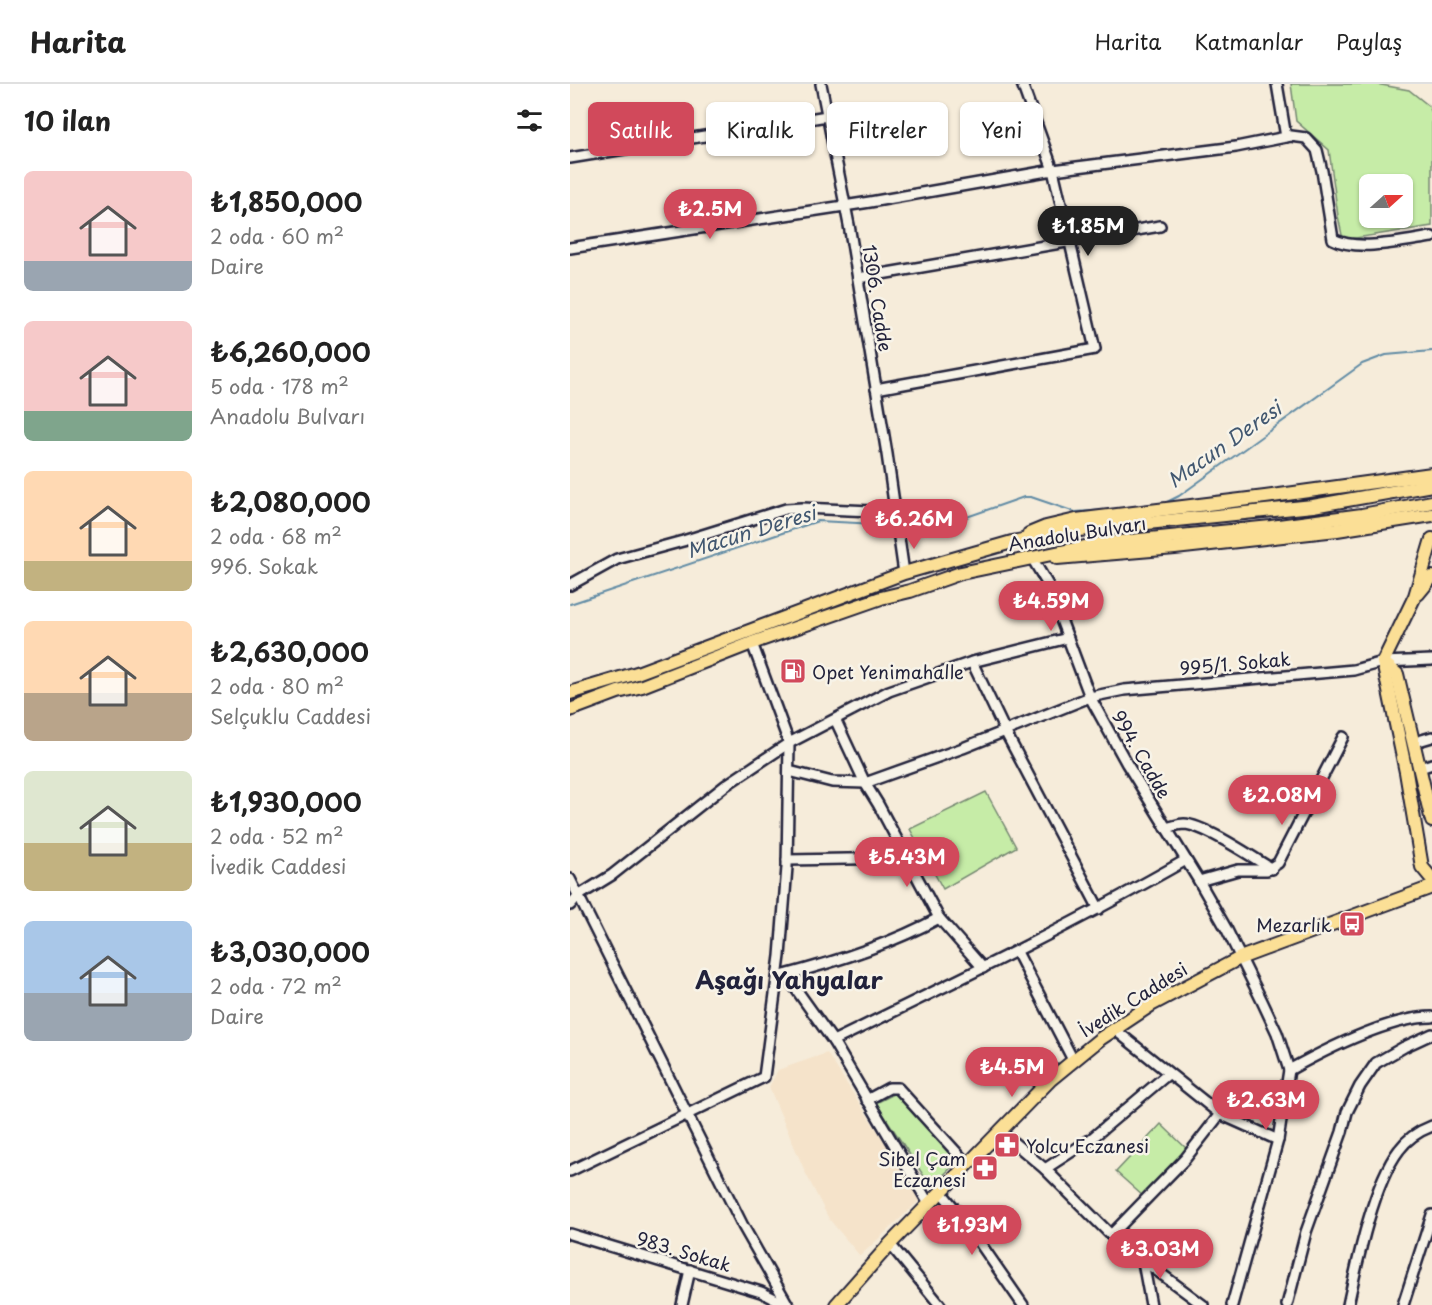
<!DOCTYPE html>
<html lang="tr">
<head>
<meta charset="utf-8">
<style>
	:root { --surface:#fff; --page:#f6f6f6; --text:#222; --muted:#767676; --line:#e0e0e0; --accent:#d1495b }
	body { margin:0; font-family:"Playpen Sans",sans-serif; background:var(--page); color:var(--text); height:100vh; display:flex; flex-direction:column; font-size:22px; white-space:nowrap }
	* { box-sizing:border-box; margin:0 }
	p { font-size:20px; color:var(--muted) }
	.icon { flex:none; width:33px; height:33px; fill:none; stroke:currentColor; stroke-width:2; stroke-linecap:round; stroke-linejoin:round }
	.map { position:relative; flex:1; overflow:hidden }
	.panel { display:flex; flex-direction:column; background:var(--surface); width:570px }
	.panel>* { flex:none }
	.banner { position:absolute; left:18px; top:18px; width:570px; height:54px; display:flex; gap:12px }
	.needle { width:39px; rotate:69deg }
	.fabs { position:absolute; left:789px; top:90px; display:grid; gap:12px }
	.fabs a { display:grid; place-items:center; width:54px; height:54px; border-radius:9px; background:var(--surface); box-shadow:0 2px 4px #0004; font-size:30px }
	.price { position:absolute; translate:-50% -51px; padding:0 14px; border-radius:21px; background:var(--accent); color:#fff; font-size:20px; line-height:39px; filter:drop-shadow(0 2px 3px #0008) }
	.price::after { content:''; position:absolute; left:50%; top:36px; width:18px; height:14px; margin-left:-9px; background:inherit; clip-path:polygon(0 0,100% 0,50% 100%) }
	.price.current { background:#222; color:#fff }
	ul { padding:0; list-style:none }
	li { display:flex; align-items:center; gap:18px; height:150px; padding:0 24px }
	li span { display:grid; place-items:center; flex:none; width:168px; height:120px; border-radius:9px; color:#555 }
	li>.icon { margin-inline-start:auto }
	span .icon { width:72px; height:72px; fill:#fffc; stroke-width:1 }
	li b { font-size:26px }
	h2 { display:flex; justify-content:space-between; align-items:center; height:72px; padding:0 24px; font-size:26px }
	.pill { padding:0 21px; border-radius:9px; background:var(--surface); box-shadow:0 2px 4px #0004; font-size:21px; line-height:54px }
	.pill.current { background:var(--accent); color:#fff }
	header { display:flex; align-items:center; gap:36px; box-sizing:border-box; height:84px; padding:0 30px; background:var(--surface); border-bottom:2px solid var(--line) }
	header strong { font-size:28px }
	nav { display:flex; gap:33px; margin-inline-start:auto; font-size:21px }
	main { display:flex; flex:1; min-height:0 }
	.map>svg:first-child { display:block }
</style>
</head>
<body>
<header>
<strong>Harita</strong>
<nav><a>Harita</a><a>Katmanlar</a><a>Paylaş</a></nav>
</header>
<main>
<section class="panel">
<h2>10 ilan<svg class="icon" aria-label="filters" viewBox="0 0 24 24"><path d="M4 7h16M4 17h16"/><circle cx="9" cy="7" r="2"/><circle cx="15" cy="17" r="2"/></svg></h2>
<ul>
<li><span style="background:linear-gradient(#f6c9c9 75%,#9aa5b1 0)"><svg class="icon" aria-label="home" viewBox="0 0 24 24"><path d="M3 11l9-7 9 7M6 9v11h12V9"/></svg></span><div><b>₺1,850,000</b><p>2 oda · 60 m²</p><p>Daire</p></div></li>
<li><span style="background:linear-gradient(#f6c9c9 75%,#7fa58c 0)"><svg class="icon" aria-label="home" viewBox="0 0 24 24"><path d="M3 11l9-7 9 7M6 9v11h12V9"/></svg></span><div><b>₺6,260,000</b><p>5 oda · 178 m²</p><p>Anadolu Bulvarı</p></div></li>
<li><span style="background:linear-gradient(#ffd9b3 75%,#c2b280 0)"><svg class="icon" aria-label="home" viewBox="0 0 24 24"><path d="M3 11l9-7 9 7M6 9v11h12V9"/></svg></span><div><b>₺2,080,000</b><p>2 oda · 68 m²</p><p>996. Sokak</p></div></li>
<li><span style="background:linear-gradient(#ffd9b3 60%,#b9a48a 0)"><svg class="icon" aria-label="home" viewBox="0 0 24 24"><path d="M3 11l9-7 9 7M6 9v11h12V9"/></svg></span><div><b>₺2,630,000</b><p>2 oda · 80 m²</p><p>Selçuklu Caddesi</p></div></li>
<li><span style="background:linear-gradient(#dfe7d0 60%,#c2b280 0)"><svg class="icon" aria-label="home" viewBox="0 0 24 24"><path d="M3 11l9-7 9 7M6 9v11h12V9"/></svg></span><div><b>₺1,930,000</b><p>2 oda · 52 m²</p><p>İvedik Caddesi</p></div></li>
<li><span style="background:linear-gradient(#a9c7e8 60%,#9aa5b1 0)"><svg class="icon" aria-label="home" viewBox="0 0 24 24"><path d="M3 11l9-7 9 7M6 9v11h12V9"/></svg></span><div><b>₺3,030,000</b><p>2 oda · 72 m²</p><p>Daire</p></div></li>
</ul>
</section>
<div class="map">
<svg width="862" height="1221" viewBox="0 0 862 1221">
	<rect width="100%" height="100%" fill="#f6ecda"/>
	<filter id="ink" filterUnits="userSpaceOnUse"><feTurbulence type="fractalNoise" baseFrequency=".0167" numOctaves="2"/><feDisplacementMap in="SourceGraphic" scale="12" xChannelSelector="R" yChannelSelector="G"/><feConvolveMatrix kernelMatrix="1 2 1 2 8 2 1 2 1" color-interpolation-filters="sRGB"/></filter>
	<g filter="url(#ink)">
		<polygon fill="#f5e3ca" points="257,969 351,1115 290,1172 259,1135 236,1090 199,1003 208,986"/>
		<g fill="#c6eca7" stroke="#748771" stroke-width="1.5" fill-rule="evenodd">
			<path d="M721 0H806L839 6 859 22 862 29V142L773 156 768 132 759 66 726 37ZM800 100H832V134H800Z"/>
			<polygon points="416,708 446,763 373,805 340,745"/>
			<polygon points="326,1009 387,1078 361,1103 306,1019"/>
			<polygon points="591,1040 617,1065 574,1113 546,1088"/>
		</g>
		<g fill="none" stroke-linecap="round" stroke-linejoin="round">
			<g stroke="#608ba5" stroke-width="2">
				<polyline points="593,420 609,412 792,280 816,271 862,267"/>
				<polyline points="331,441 371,442 454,413 461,413 505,428 537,426"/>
				<polyline points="0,520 248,437 326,441"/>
			</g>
			<defs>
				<g id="minor">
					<polyline points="251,0 279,141 317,370 334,489"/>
					<polyline points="707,0 716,53"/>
					<polyline points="0,74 257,32"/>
					<path d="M0 164 300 118 483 86 666 63 721 52 736 54 747 66 752 87 763 155C787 168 835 157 862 153"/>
					<polyline points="288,194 590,142"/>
					<polyline points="306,305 525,265 483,86 452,0"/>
					<polyline points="462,474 478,501 520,613 557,680 629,797 657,846 692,917 707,949 719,986 708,1056 662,1221"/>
					<polyline points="0,501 47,475 113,457 216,425 232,424 325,428"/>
					<polyline points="402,578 435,647 529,825"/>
					<polyline points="266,637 295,699 308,720 369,834 413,884"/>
					<polyline points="845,658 862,653"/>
					<polyline points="850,684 862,680"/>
					<polyline points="219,687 262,698 295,699 393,664 520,613 554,606 784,586 813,578 862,576"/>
					<path d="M596 744C602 743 608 740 614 740 635 741 682 773 702 785"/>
					<polyline points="217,776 337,774"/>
					<polyline points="0,795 173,1142 218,1221"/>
					<polyline points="629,797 668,786 697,786 708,779 773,653"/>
					<polyline points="0,821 8,812 42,791 156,701 219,659 319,607 402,578 498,554"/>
					<polyline points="447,868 503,976"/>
					<polyline points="216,891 263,957 359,1120"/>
					<path d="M211 892C266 878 319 861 369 834"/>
					<polyline points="544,945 650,1030 708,1056"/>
					<path d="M263 957C382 899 501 842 616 776"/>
					<path d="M719 986C757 965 819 933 862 933"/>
					<polyline points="297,1016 319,1004 328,1004 398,1081"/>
					<polyline points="431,1048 475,1085 547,1157 633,1221"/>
					<polyline points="475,1085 521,1055 598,990"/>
					<polyline points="0,1087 194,993 210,872 217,783 219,659 182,559"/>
					<polyline points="371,1108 394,1136 453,1221"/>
					<polyline points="0,1150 191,1208 217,1221"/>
					<polyline points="541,1151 615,1075 650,1030"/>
					<polyline points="320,1160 370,1221"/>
					<polyline points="573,1178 581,1221"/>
					<polyline points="112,1221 120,1186"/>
					<polyline points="717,1221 736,1148 772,1048 777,1028 790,1002 806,979 834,963 862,950"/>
					<path d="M778 1221C787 1179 803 1100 829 1066 837 1055 849 1047 862 1042"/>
					<polyline points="833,1221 862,1131"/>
				</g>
				<g id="major">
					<polyline points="459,450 476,443 506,436 695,413 862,390"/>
					<polyline points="862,455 845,512 813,578 836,688 852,783 862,795"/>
					<polyline points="487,474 605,464 767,446 862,431"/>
					<polyline points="848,510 862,493"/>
					<polyline points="813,578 827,590 862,737"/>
					<polyline points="0,609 67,589 334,489 442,458 500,447 743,422 862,401"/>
					<polyline points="0,626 48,608 72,602 182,559 311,514 340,507 391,489 529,460 701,443 792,431 862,418"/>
					<polyline points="266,1221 320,1160 481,995 530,955 581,921 670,874 862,803"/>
				</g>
			</defs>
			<use href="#minor" stroke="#22223b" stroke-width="14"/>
			<use href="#major" stroke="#22223b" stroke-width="16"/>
			<use href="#minor" stroke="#f7f3e8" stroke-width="9"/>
			<use href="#major" stroke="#fbdf96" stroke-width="12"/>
		</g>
	</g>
	<defs>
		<symbol id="fuel-square" viewBox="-11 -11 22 22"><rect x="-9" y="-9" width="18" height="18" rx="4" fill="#d1495b" stroke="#f7f3e8"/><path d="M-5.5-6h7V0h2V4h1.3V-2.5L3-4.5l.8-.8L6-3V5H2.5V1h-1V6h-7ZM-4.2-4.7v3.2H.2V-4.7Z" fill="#fff"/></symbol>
		<symbol id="bus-square" viewBox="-11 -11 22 22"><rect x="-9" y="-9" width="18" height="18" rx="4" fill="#d1495b" stroke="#f7f3e8"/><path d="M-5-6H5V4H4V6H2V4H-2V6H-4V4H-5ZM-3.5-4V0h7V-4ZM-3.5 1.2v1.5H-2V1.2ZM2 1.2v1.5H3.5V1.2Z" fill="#fff"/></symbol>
		<symbol id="pharmacy-square" viewBox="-11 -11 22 22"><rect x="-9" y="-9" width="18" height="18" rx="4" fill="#d1495b" stroke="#f7f3e8"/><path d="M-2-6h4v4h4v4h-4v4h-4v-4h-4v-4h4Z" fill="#fff"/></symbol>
	</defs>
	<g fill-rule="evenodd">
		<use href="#fuel-square" x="208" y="572" width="30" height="30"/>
		<use href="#bus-square" x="767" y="825" width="30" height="30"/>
		<use href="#pharmacy-square" x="422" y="1046" width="30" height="30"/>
		<use href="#pharmacy-square" x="400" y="1069" width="30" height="30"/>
	</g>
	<g text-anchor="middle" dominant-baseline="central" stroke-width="5" stroke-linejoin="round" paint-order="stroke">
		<g font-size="18" fill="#22223b" stroke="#f7f3e8">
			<text transform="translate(308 214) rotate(81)">1306. Cadde</text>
			<text transform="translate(507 449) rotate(-9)">Anadolu Bulvarı</text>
			<text transform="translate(665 579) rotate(-5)">995/1. Sokak</text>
			<text transform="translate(572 670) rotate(60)">994. Cadde</text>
			<text transform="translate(563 915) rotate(-32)">İvedik Caddesi</text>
			<text transform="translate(114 1167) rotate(17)">983. Sokak</text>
		</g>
		<g font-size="18" fill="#22223b" stroke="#f7f3e8" text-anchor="start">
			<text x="242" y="587">Opet Yenimahalle</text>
			<text x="762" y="840" text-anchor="end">Mezarlık</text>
			<text x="456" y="1061">Yolcu Eczanesi</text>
			<text x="396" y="1074" text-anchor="end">Sibel Çam<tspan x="396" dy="21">Eczanesi</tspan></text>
		</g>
		<g font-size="20" font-style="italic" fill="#415770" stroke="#f7f3e8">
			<text transform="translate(654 360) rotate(-35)">Macun Deresi</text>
			<text transform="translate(181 447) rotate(-17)">Macun Deresi</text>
		</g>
		<g font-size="24" font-weight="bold" fill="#22223b" stroke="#f7f3e8">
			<text x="219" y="895">Aşağı Yahyalar</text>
		</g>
	</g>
</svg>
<div class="fabs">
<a><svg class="needle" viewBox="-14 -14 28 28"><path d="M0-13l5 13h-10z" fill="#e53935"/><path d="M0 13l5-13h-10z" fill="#767676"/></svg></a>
</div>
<b class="price" style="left:140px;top:156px">₺2.5M</b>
<b class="price current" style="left:518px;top:173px">₺1.85M</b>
<b class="price" style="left:344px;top:466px">₺6.26M</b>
<b class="price" style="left:481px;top:548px">₺4.59M</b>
<b class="price" style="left:712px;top:742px">₺2.08M</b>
<b class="price" style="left:337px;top:804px">₺5.43M</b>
<b class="price" style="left:442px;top:1014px">₺4.5M</b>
<b class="price" style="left:696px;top:1047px">₺2.63M</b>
<b class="price" style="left:402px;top:1172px">₺1.93M</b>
<b class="price" style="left:590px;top:1196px">₺3.03M</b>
<div class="banner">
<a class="pill current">Satılık</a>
<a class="pill">Kiralık</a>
<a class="pill">Filtreler</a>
<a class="pill">Yeni</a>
</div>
</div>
</main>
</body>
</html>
